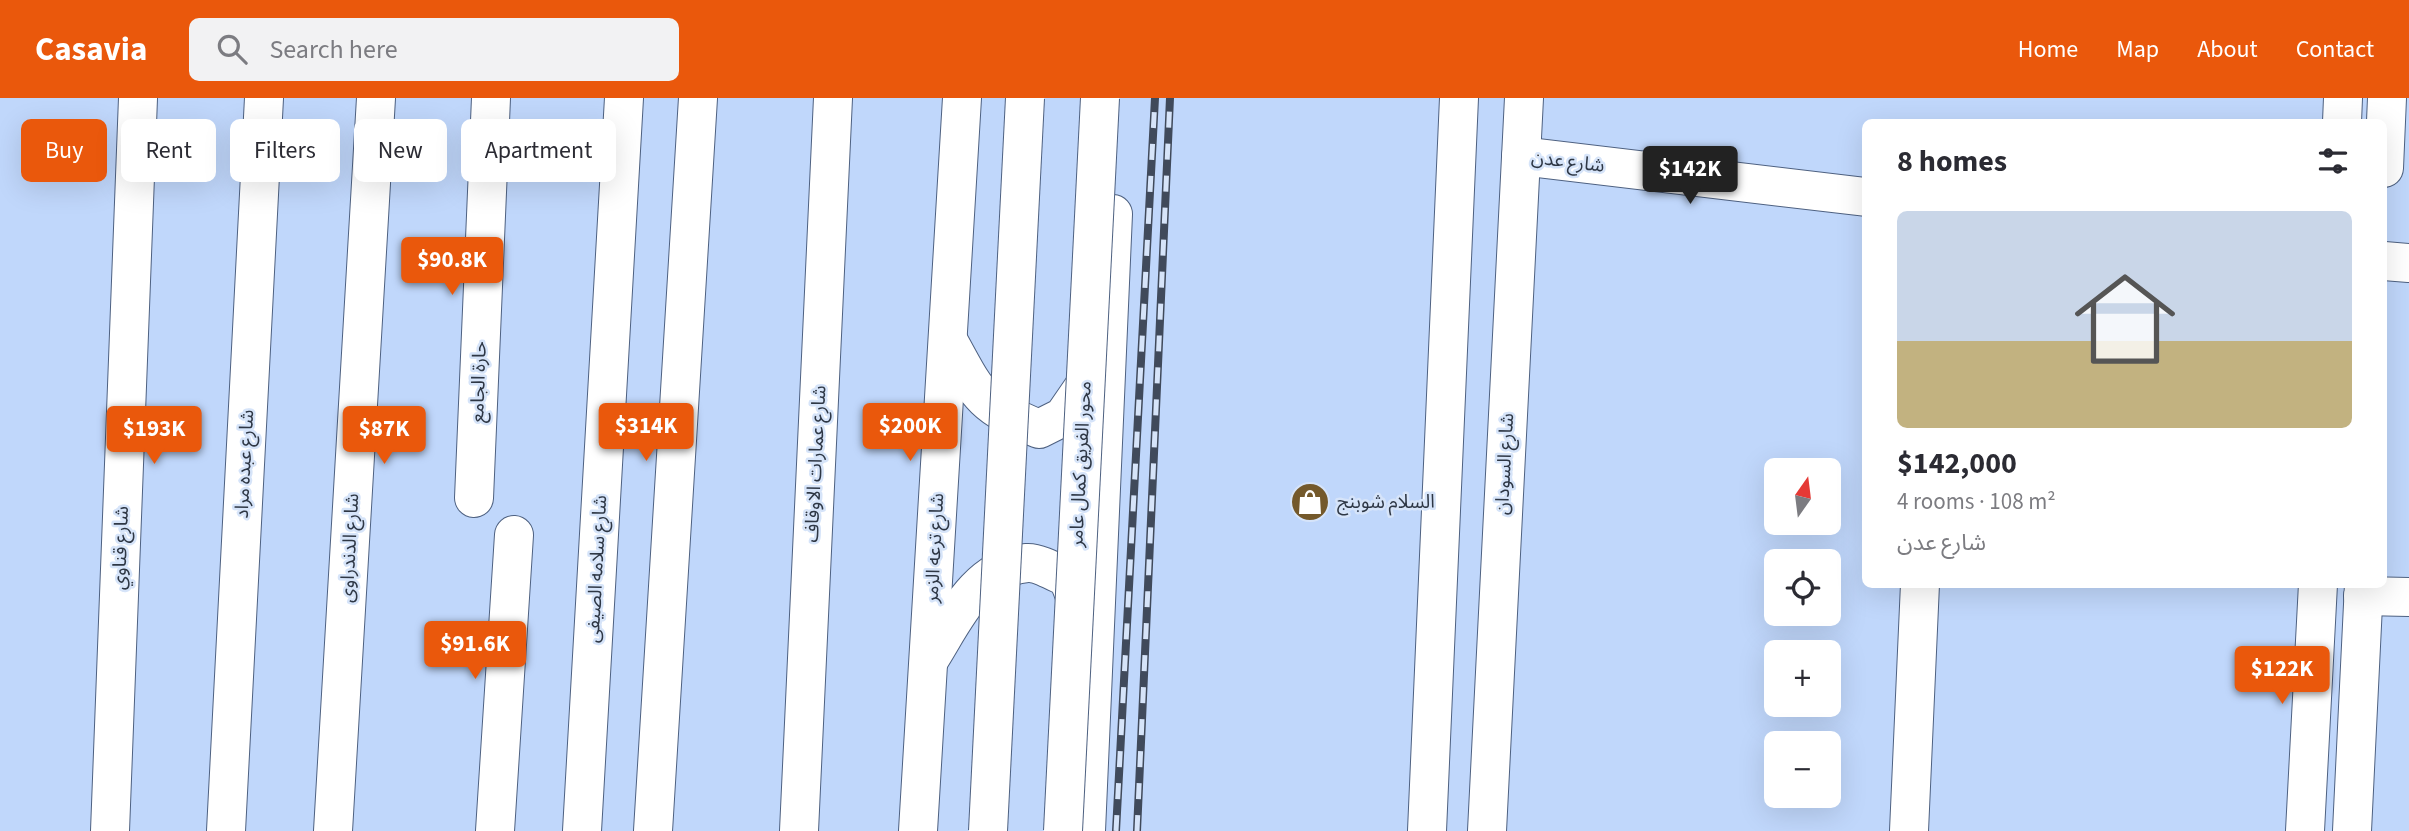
<!DOCTYPE html>
<html lang="en">
<head>
<meta charset="utf-8">
<style>
	:root { --surface:#fff; --page:#f2f2f3; --text:#2b2b33; --muted:#7c7c81; --line:#e1e1e2; --accent:#ea580c }
	body { margin:0; font-family:"Source Sans 3","Noto Sans Arabic",sans-serif; background:var(--page); color:var(--text); height:100vh; display:flex; flex-direction:column; font-size:26px; white-space:nowrap }
	* { box-sizing:border-box; margin:0 }
	p { font-size:23px; color:var(--muted) }
	.icon { flex:none; width:38px; height:38px; fill:none; stroke:currentColor; stroke-width:2; stroke-linecap:round; stroke-linejoin:round }
	.map { position:relative; flex:1; overflow:hidden }
	.panel { position:absolute; left:1862px; top:21px; width:525px; height:469px; display:flex; flex-direction:column; background:var(--surface); border-radius:10px; box-shadow:0 7px 28px #0002 }
	.panel>* { flex:none }
	.hud { position:absolute; left:21px; top:21px; width:665px; height:63px; display:flex; gap:14px }
	.needle { width:46px; rotate:14deg }
	.tools { position:absolute; left:1764px; top:360px; display:grid; gap:14px }
	.tools a { display:grid; place-items:center; width:77px; height:77px; border-radius:10px; background:var(--surface); box-shadow:0 7px 28px #0002; font-size:35px }
	.price { position:absolute; translate:-50% -60px; padding:0 16px; border-radius:7px; background:var(--accent); color:#fff; font-size:23px; line-height:46px; filter:drop-shadow(0 2px 4px #0008) }
	.price::after { content:''; position:absolute; left:50%; top:42px; width:21px; height:16px; margin-left:-10px; background:inherit; clip-path:polygon(0 0,100% 0,50% 100%) }
	.price.selected { background:#222; color:#fff }
	ul { padding:0; list-style:none }
	li { display:grid; align-content:center; gap:14px; height:371px; padding:0 35px }
	li+li { border-top:2px solid var(--line) }
	li span { display:grid; place-items:center; height:217px; border-radius:10px; color:#555 }
	li>.icon { margin-inline-start:auto }
	span .icon { width:126px; height:126px; fill:#fffc; stroke-width:1 }
	li b { font-size:30px }
	h2 { display:flex; justify-content:space-between; align-items:center; height:84px; padding:0 35px; font-size:30px }
	.chip { padding:0 24px; border-radius:10px; background:var(--surface); box-shadow:0 7px 28px #0002; font-size:24px; line-height:63px }
	.chip.selected { background:var(--accent); color:#fff }
	header { display:flex; align-items:center; gap:42px; box-sizing:border-box; height:98px; padding:0 35px; background:var(--accent); color:#fff }
	header strong { font-size:33px }
	nav { display:flex; gap:38px; margin-inline-start:auto; font-size:24px }
	.search { width:490px; height:63px; background:var(--page); display:flex; align-items:center; gap:18px; box-sizing:border-box; padding:0 24px; border-radius:10px; color:var(--muted); font-size:26px }
	.map>svg:first-child { display:block }
</style>
</head>
<body>
<header>
<strong>Casavia</strong>
<div class="search"><svg class="icon" aria-label="search" viewBox="0 0 24 24"><circle cx="10" cy="10" r="6"/><path d="M15 15l6 6"/></svg>Search here</div>
<nav><a>Home</a><a>Map</a><a>About</a><a>Contact</a></nav>
</header>
<div class="map">
<svg width="2409" height="733" viewBox="0 0 2409 733">
	<rect width="100%" height="100%" fill="#c0d7fb"/>
	<g fill="none" stroke-linecap="round" stroke-linejoin="round">
		<defs>
			<g id="minor">
				<polyline points="2342,24 2343,0"/>
				<polyline points="1521,58 1866,99"/>
				<polyline points="2384,70 2387,0"/>
				<polyline points="2384,163 2409,165"/>
				<path d="M948 242C978 297 980 307 1039 331L1063 319 1094 274"/>
				<polyline points="474,400 491,0"/>
				<polyline points="2363,498 2409,499"/>
				<path d="M929 562C954 523 975 470 1027 465 1038 464 1057 475 1068 480L1082 517"/>
				<polyline points="110,733 138,0"/>
				<polyline points="226,733 264,0"/>
				<polyline points="333,733 376,0"/>
				<polyline points="495,733 514,437"/>
				<polyline points="582,733 624,0"/>
				<polyline points="653,733 698,0"/>
				<polyline points="799,733 833,0"/>
				<polyline points="918,733 962,0"/>
				<polyline points="1086,733 1113,116"/>
				<polyline points="1909,733 1920,486"/>
				<polyline points="2305,733 2318,486"/>
				<polyline points="2352,733 2364,486"/>
			</g>
			<g id="major">
				<polyline points="1427,733 1459,0"/>
				<polyline points="1487,733 1524,0"/>
			</g>
		</defs>
		<use href="#minor" stroke="#4e6181" stroke-width="40"/>
		<use href="#major" stroke="#4e6181" stroke-width="40"/>
		<use href="#minor" stroke="#fff" stroke-width="38"/>
		<use href="#major" stroke="#fff" stroke-width="38"/>
		<defs>
			<g id="rail">
				<polyline points="1116,733 1155,0"/>
				<polyline points="1137,733 1170,0"/>
			</g>
		</defs>
		<use href="#rail" stroke="#404a5b" stroke-width="8"/>
		<use href="#rail" stroke="#d6e4f9" stroke-width="5" stroke-dasharray="16" stroke-linecap="butt"/>
		<defs>
			<g id="highway-bridge">
				<polyline points="988,733 1025,0"/>
				<polyline points="1063,733 1100,0"/>
			</g>
		</defs>
		<use href="#highway-bridge" stroke="#4e6181" stroke-width="40" stroke-linecap="butt"/>
		<use href="#highway-bridge" stroke="#fff" stroke-width="38"/>
	</g>
	<defs>
		<symbol id="shop-disc" viewBox="-11 -11 22 22"><circle r="9.5" fill="#74592b" stroke="#d6e4f9"/><path d="M-5-2.5h2.3a2.7 3.5 0 0 1 5.4 0H5L5.5 6h-11ZM-1.5-2.5h3a1.5 2.3 0 0 0-3 0Z" fill="#fff"/></symbol>
	</defs>
	<g fill-rule="evenodd">
		<use href="#shop-disc" x="1288" y="382" width="44" height="44"/>
	</g>
	<g text-anchor="middle" dominant-baseline="central" stroke-width="5" stroke-linejoin="round" paint-order="stroke">
		<g font-size="19" fill="#2e3745" stroke="#d6e4f9">
			<text transform="translate(1568 64) rotate(7)">شارع عدن</text>
			<text transform="translate(479 284) rotate(-88)">حارة الجامع</text>
			<text transform="translate(245 366) rotate(-87)">شارع عبده مراد</text>
			<text transform="translate(816 366) rotate(-87)">شارع عمارات الاوقاف</text>
			<text transform="translate(1081 366) rotate(-87)">محور الفريق كمال عامر</text>
			<text transform="translate(1505 366) rotate(-87)">شارع السودان</text>
			<text transform="translate(121 450) rotate(-88)">شارع قناوي</text>
			<text transform="translate(350 450) rotate(-87)">شارع الدندراوى</text>
			<text transform="translate(935 450) rotate(-87)">شارع ترعه الزمر</text>
			<text transform="translate(597 471) rotate(-87)">شارع سلامه الصيفى</text>
		</g>
		<g font-size="19" fill="#2e3745" stroke="#d6e4f9" text-anchor="start">
			<text x="1337" y="404">السلام شوبنج</text>
		</g>
	</g>
</svg>
<div class="tools">
<a><svg class="needle" viewBox="-14 -14 28 28"><path d="M0-13l5 13h-10z" fill="#e53935"/><path d="M0 13l5-13h-10z" fill="#7c7c81"/></svg></a>
<a><svg class="icon" aria-label="locate" viewBox="0 0 24 24"><circle cx="12" cy="12" r="6"/><path d="M12 2v4M12 18v4M2 12h4M18 12h4"/></svg></a>
<a>+</a>
<a>−</a>
</div>
<b class="price selected" style="left:1690px;top:108px">$142K</b>
<b class="price" style="left:452px;top:199px">$90.8K</b>
<b class="price" style="left:646px;top:365px">$314K</b>
<b class="price" style="left:910px;top:365px">$200K</b>
<b class="price" style="left:154px;top:368px">$193K</b>
<b class="price" style="left:384px;top:368px">$87K</b>
<b class="price" style="left:475px;top:583px">$91.6K</b>
<b class="price" style="left:2282px;top:608px">$122K</b>
<div class="hud">
<a class="chip selected">Buy</a>
<a class="chip">Rent</a>
<a class="chip">Filters</a>
<a class="chip">New</a>
<a class="chip">Apartment</a>
</div>
<section class="panel">
<h2>8 homes<svg class="icon" aria-label="filters" viewBox="0 0 24 24"><path d="M4 7h16M4 17h16"/><circle cx="9" cy="7" r="2"/><circle cx="15" cy="17" r="2"/></svg></h2>
<ul>
<li><span style="background:linear-gradient(#c9d6e8 60%,#c2b280 0)"><svg class="icon" aria-label="home" viewBox="0 0 24 24"><path d="M3 11l9-7 9 7M6 9v11h12V9"/></svg></span><div><b>$142,000</b><p>4 rooms · 108 m²</p><p>شارع عدن</p></div></li>
</ul>
</section>
</div>
</body>
</html>
